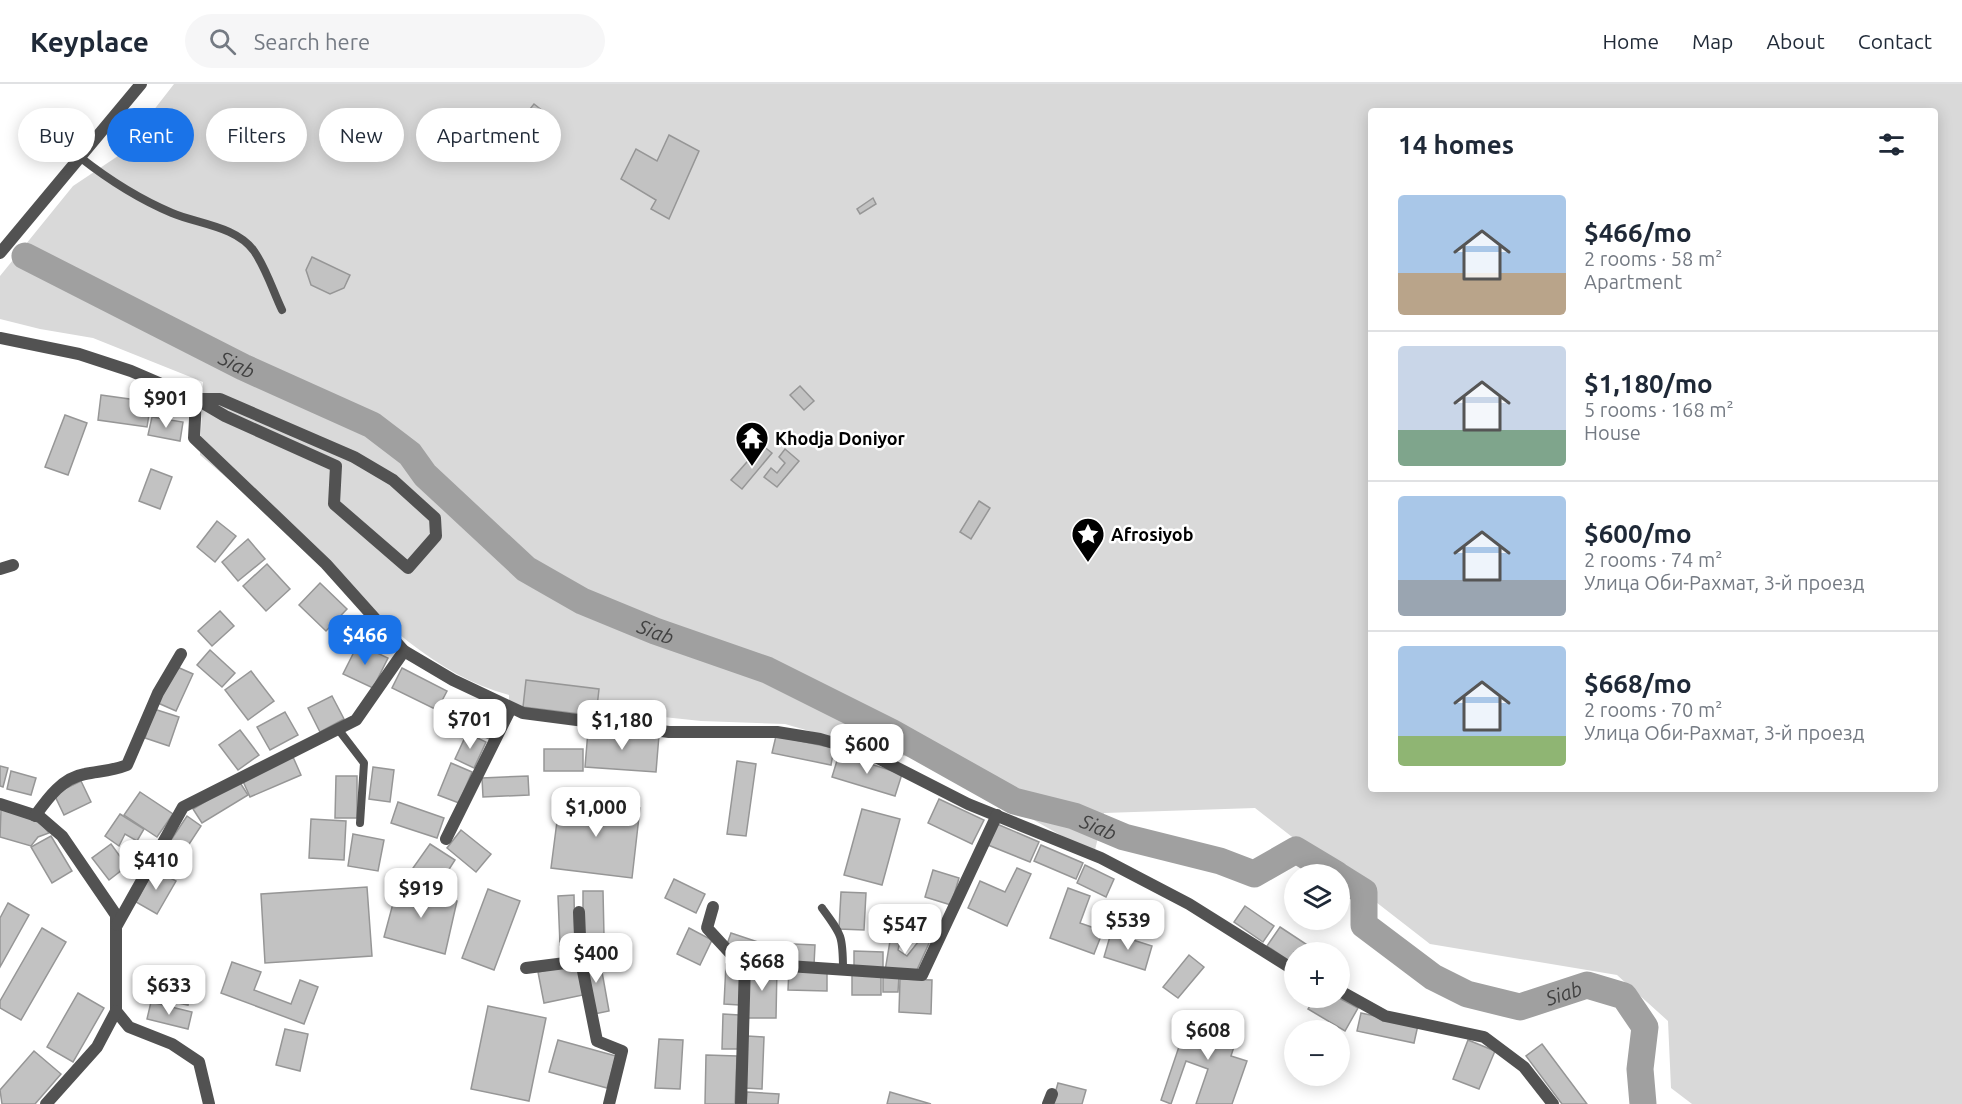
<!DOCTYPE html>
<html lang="en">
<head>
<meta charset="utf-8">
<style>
	:root { --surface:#fff; --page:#f6f6f7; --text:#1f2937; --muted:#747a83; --line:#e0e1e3; --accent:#1a73e8 }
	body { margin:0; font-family:Ubuntu,sans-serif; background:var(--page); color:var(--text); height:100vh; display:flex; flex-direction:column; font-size:22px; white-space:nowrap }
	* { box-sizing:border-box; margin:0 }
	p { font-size:20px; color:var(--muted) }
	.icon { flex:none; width:33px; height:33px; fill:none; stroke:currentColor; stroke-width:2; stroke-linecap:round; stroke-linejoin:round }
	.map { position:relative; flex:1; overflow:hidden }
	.drawer { position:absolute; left:1368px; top:24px; width:570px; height:684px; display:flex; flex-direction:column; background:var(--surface); border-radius:6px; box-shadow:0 3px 15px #0003 }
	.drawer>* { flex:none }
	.hud { position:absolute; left:18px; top:24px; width:570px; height:54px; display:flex; gap:12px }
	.tools { position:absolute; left:1284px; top:780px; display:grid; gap:12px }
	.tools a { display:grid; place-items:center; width:66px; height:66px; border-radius:50%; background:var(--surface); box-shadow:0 3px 15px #0003; font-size:30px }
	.price { position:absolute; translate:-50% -51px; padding:0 14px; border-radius:12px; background:#fff; color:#222; font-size:20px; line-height:39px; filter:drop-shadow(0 2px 3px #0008) }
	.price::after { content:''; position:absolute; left:50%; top:36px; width:18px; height:14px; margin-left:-9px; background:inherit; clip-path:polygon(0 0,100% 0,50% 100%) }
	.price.selected { background:var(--accent); color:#fff }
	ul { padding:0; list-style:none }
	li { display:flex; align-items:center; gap:18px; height:150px; padding:0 30px }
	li+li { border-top:2px solid var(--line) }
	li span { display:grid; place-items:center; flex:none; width:168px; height:120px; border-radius:6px; color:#555 }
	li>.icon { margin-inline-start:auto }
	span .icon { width:72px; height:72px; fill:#fffc; stroke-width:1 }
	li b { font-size:26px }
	h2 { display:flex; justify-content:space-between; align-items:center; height:72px; padding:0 30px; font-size:26px }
	.pill { padding:0 21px; border-radius:27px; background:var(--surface); box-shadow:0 3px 15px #0003; font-size:21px; line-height:54px }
	.pill.selected { background:var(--accent); color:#fff }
	header { display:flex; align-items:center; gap:36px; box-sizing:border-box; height:84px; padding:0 30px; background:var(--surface); border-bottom:2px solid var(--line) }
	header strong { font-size:28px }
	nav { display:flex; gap:33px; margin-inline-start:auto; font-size:21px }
	.search { width:420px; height:54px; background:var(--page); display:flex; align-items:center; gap:15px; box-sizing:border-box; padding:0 21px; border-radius:33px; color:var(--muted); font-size:22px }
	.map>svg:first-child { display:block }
</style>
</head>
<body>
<header>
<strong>Keyplace</strong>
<div class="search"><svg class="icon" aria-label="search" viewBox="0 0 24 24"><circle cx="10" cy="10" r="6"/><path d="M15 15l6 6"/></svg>Search here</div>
<nav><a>Home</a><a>Map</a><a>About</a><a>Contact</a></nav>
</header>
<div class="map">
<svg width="1962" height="1020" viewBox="0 0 1962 1020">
	<rect width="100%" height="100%" fill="#fff"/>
	<path fill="#d9d9d9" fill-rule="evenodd" d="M174 0H1962V1020H1692L1671 1004 1668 937 1617 891 1430 860 1255 724 1104 729 1094 770 926 675 889 670 785 640 701 637 607 627 604 635 509 621V611C434 591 378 532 323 481 283 443 242 406 200 371L203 298 93 254 40 245 0 235V192L73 102 118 72ZM1371 27H1935V705H1371Z"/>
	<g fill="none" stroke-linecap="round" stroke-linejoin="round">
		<g stroke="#a0a0a0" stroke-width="27">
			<path id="s1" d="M25 172 243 283 372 341 410 370 425 391 526 485 582 517 655 547 767 586 891 648 1014 717 1074 732 1124 753 1220 777 1254 790 1296 766 1336 790"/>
			<path id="s2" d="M1340 793 1364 808V841L1433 893 1467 910 1520 923 1587 901 1624 912 1645 943 1640 985 1643 1020"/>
		</g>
	</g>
	<g fill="#c2c2c2" stroke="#969696" stroke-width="1.5">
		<polygon points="534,20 548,31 522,67 506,55"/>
		<polygon points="669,51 699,67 669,135 651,125 656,116 621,95 636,65 657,77"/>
		<polygon points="873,114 876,120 860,130 857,125"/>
		<polygon points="312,173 350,191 344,204 330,210 311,201 306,186"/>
		<polygon points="800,302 814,317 804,326 790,311"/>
		<polygon points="101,311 151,318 147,343 98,336"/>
		<polygon points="65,331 87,339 68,391 45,383"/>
		<polygon points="152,333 183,338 180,357 148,351"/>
		<polygon points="762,361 772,369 742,405 731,396"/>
		<polygon points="785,365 799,377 777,403 764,393 771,384 777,389 785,379 779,373"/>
		<polygon points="151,385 172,393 160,425 139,417"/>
		<polygon points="979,417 990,424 971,455 960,448"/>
		<polygon points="217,437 236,452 215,478 197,463"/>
		<polygon points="248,455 265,475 238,497 222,478"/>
		<polygon points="267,480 290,505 266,527 243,502"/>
		<polygon points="320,499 347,525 326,547 299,521"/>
		<polygon points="220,527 234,542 212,562 198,547"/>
		<polygon points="358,560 388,574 373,604 343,590"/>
		<polygon points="210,566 235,589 222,603 197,581"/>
		<polygon points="175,582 193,590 176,627 158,619"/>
		<polygon points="402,584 447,607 437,626 392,604"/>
		<polygon points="251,587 274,617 248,636 225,606"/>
		<polygon points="526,596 599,605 596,632 523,623"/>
		<polygon points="332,612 344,635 320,648 308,624"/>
		<polygon points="478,617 504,628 492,656 466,645"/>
		<polygon points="154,625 179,633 169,662 145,654"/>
		<polygon points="285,628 298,651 270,666 257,643"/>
		<polygon points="240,646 259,671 238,686 219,661"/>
		<polygon points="588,647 659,651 656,688 585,683"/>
		<polygon points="467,649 486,658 474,684 455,675"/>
		<polygon points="776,652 834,664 831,681 772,669"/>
		<rect x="544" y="665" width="39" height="22"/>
		<polygon points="839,670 902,690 895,712 832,693"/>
		<polygon points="293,673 301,691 250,713 242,695"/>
		<polygon points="737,677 756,680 746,752 727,750"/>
		<polygon points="451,679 472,688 459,719 438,711"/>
		<polygon points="0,682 8,684 3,703 0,702"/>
		<polygon points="373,683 394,686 390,718 369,715"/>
		<polygon points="11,687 36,694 31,711 7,705"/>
		<polygon points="336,692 357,692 357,734 335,734"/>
		<polygon points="528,692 529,711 483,713 482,694"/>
		<polygon points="81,697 91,718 64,731 54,710"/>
		<polygon points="239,697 248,711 202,739 193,725"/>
		<polygon points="140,708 173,730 157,753 124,731"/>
		<polygon points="560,714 640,724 632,794 551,784"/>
		<polygon points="939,715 984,736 972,760 928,739"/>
		<polygon points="398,718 444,734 437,754 391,739"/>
		<polygon points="1,725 38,736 49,749 38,753 31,762 0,753"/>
		<polygon points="862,725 900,735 882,801 844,791"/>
		<polygon points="120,730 144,745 137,757 125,750 119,762 105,752"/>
		<polygon points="187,732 201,742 178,777 163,768"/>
		<polygon points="311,735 346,737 344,776 309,774"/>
		<polygon points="997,740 1039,758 1030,778 988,761"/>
		<polygon points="461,746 491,770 476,788 447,764"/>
		<polygon points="353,750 384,756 378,787 348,782"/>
		<polygon points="51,752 72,787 52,799 31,763"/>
		<polygon points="111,760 127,782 109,796 92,774"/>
		<polygon points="430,760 455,776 439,801 413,784"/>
		<polygon points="1041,761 1083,779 1076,795 1034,777"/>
		<polygon points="1085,781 1114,795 1106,813 1077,799"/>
		<polygon points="1017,784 1031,790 1007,842 968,824 980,797 1005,808"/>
		<polygon points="154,785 176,797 157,830 136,818"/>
		<polygon points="933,786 959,794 951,821 925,813"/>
		<polygon points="674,795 705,810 696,829 665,814"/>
		<polygon points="398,801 457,817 445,870 384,853"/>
		<polygon points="367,803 372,872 265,879 261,810"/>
		<polygon points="1068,804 1090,812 1080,839 1103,847 1094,870 1050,854"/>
		<polygon points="488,805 520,817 494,886 462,874"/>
		<polygon points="583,807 603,807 604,852 583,852"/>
		<polygon points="841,808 866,809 864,846 839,845"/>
		<polygon points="574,811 575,860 560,861 558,812"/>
		<polygon points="8,819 29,831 0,883 0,834"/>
		<polygon points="1245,822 1274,842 1263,858 1234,838"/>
		<polygon points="904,840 898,866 907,872 922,853 930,857 916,888 885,887 891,851"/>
		<polygon points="1280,843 1318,868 1294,868 1294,880 1267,862"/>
		<polygon points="42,844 66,858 21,936 0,924 0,917"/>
		<polygon points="689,844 712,856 700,881 677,870"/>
		<polygon points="731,849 770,862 765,876 726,863"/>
		<polygon points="1111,849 1152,862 1145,886 1104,873"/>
		<polygon points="771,859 815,861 814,881 771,879"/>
		<polygon points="854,867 883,868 883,885 854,885"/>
		<polygon points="599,871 609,927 594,930 584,874"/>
		<polygon points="1189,871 1204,883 1178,914 1163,903"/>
		<polygon points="232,878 261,888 254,906 291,920 300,896 318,903 304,940 221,909"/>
		<polygon points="577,880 583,911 544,919 538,888"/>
		<polygon points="726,880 742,881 739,921 724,920"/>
		<polygon points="748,882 777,883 776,934 747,934"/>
		<polygon points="789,884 827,885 827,907 788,906"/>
		<polygon points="169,889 193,894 188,921 163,916"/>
		<polygon points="852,889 881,890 881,911 852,911"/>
		<polygon points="883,891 899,892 898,908 883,908"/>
		<polygon points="900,895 932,896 931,930 899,928"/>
		<polygon points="78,909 104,924 73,978 47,963"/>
		<polygon points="1315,914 1339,914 1358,924 1345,947 1308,925"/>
		<polygon points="151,918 192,928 188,945 147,935"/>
		<polygon points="488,922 546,934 529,1017 471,1005"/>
		<polygon points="1361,929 1418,941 1414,959 1357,947"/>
		<polygon points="723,930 739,931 738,965 722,965"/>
		<polygon points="1190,930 1239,947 1231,972 1247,977 1232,1020 1196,1020 1208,985 1186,977 1171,1020 1161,1016"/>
		<polygon points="285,945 308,950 300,987 276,981"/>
		<polygon points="747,952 764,953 762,1005 745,1004"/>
		<polygon points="659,955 683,956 680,1005 655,1004"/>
		<polygon points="558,956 616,972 607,1004 549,988"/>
		<polygon points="1468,956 1495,967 1479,1005 1453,995"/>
		<polygon points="1542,960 1587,1020 1562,1020 1526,972"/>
		<polygon points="34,967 61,990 35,1020 2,1020 0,1006"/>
		<polygon points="706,971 737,972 735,1020 705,1020"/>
		<polygon points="1058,999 1086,1006 1082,1020 1052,1020"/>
		<polygon points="747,1008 779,1010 778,1020 746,1020"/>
		<polygon points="890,1008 931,1020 887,1020"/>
	</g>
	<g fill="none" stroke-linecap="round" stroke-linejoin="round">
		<g stroke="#525252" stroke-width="8">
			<path d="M81 74C109 96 139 115 172 129 198 140 236 142 254 167 266 184 273 207 282 226"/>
			<polyline points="338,645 364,679 360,739"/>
			<path d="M822 824C842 851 843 852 843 886"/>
		</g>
		<g stroke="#525252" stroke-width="12">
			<polyline points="0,169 141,0"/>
			<polyline points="0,254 79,270 131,287 196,315 194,354 326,480 404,567 453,596 523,629 669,648 777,648 820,655 868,669 968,720 1101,774 1189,820 1294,886"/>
			<polygon points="196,315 220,315 354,373 393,396 435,434 436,452 408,484 334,420 336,382 225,332"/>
			<polyline points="0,485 13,481"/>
			<polyline points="0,720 40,733 62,752 116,831 116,927 129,943 172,960 199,978 209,1020"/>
			<path d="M35 732C48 714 62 694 85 690 100 687 112 687 127 681L158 609 181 570"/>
			<polyline points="446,755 511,624"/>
			<polyline points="713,823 707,844 731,870 745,879"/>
			<polyline points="579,828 581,877 597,957 622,967 609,1020"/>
			<polyline points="117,841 183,723 356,636 404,567"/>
			<polyline points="526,884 581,877"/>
			<polyline points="1340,907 1385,932 1484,953 1524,983 1553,1020"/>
			<polyline points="46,1020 97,963 116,927"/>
			<polyline points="741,1020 745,879 922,891 997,731"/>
			<polyline points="1048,1020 1052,1010"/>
		</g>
	</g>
	<defs>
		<symbol id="temple-pin" viewBox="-11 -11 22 30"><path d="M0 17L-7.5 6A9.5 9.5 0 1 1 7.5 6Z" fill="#000" stroke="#fff"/><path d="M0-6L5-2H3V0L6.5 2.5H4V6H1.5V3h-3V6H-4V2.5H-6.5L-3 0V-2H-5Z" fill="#fff"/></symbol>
		<symbol id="sight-pin" viewBox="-11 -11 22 30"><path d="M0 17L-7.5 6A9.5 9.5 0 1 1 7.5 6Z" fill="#000" stroke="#fff"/><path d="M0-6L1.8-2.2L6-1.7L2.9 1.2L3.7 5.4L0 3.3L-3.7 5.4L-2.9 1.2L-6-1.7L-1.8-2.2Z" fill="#fff"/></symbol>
	</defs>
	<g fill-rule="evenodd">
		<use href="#temple-pin" x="733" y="335" width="38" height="52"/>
		<use href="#sight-pin" x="1069" y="431" width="38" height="52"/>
	</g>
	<g text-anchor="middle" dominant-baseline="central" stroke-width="5" stroke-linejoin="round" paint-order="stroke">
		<g font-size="18" font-weight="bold" fill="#000" stroke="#fff" text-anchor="start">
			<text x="775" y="354">Khodja Doniyor</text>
			<text x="1111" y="450">Afrosiyob</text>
		</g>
		<g font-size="20" font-style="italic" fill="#414141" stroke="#fff">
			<text stroke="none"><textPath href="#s1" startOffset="238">Siab</textPath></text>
			<text stroke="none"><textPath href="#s1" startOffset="742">Siab</textPath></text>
			<text stroke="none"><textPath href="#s1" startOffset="1228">Siab</textPath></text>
			<text stroke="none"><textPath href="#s2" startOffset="286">Siab</textPath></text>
		</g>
	</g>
</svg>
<div class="tools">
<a><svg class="icon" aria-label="layers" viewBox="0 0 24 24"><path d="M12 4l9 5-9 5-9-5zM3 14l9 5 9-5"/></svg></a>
<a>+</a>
<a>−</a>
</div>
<b class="price" style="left:166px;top:345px">$901</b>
<b class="price selected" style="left:365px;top:582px">$466</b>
<b class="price" style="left:470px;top:666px">$701</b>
<b class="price" style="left:622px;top:667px">$1,180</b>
<b class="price" style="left:867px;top:691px">$600</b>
<b class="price" style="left:596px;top:754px">$1,000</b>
<b class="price" style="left:156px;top:807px">$410</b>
<b class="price" style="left:421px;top:835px">$919</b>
<b class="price" style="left:1128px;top:867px">$539</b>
<b class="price" style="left:905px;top:871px">$547</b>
<b class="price" style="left:596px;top:900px">$400</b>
<b class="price" style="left:762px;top:908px">$668</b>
<b class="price" style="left:169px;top:932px">$633</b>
<b class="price" style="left:1208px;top:977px">$608</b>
<div class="hud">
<a class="pill">Buy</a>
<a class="pill selected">Rent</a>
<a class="pill">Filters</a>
<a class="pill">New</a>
<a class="pill">Apartment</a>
</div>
<section class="drawer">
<h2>14 homes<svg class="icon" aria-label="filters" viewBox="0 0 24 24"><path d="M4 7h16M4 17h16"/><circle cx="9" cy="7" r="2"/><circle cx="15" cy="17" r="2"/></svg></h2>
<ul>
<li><span style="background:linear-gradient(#a9c7e8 65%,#b9a48a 0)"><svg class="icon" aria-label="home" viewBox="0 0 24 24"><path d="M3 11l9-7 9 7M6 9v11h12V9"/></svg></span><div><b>$466/mo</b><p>2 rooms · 58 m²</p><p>Apartment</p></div></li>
<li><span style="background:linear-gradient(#c9d6e8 70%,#7fa58c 0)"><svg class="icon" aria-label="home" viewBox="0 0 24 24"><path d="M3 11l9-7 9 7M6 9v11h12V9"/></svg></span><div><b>$1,180/mo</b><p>5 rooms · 168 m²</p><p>House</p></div></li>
<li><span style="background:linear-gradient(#a9c7e8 70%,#9aa5b1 0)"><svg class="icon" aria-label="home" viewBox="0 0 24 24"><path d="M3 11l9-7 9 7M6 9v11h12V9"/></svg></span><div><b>$600/mo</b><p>2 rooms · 74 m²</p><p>Улица Оби-Рахмат, 3-й проезд</p></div></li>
<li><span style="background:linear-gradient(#a9c7e8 75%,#8fb573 0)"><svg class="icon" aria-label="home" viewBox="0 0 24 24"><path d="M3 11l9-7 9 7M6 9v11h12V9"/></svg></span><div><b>$668/mo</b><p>2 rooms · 70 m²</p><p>Улица Оби-Рахмат, 3-й проезд</p></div></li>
</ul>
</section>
</div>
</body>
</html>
